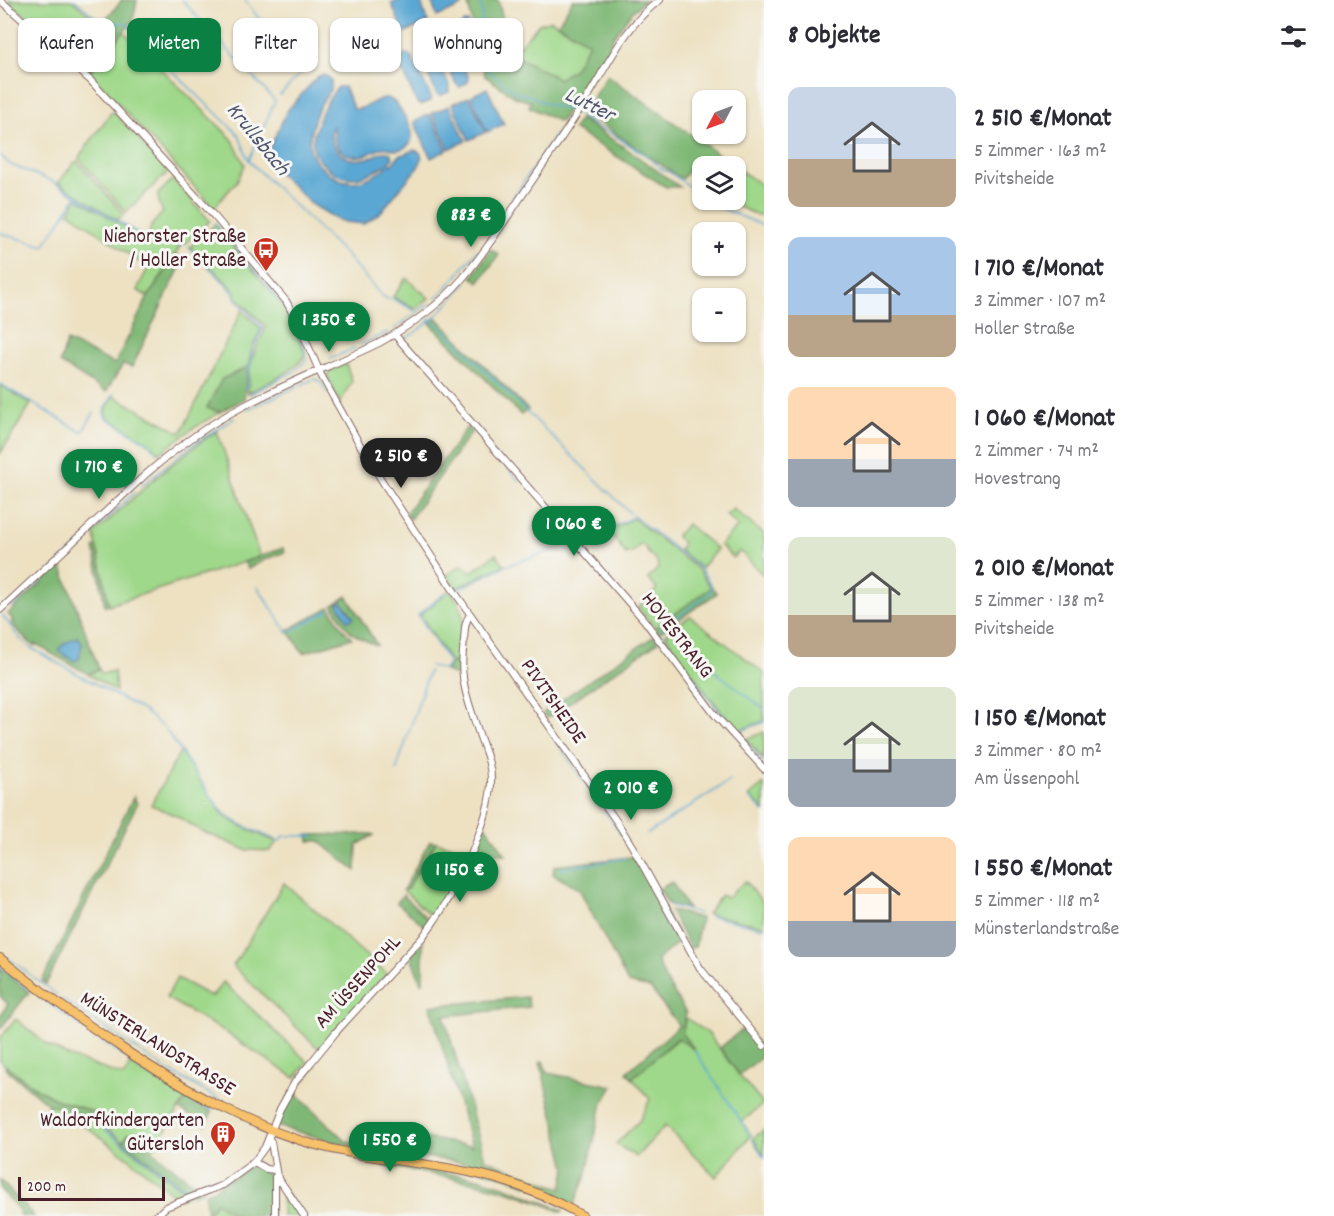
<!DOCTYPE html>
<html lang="de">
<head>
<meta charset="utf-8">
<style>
	:root { --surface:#fff; --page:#f7f7f7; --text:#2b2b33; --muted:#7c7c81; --accent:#0b8043 }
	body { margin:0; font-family:Dekko,sans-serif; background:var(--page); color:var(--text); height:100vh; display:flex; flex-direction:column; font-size:22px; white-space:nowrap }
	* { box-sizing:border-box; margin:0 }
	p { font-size:20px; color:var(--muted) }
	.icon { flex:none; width:33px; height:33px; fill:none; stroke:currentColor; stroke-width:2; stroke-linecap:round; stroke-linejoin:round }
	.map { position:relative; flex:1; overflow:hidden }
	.drawer { display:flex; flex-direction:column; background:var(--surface); width:570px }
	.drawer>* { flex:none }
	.top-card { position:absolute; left:18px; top:18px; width:570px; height:54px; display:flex; gap:12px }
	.needle { width:39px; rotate:229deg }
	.buttons { position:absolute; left:692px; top:90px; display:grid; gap:12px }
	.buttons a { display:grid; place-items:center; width:54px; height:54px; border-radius:12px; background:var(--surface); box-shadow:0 2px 4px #0004; font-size:30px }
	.scale { position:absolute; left:18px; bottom:15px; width:147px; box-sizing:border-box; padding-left:6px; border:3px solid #4a1f2b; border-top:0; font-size:16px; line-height:21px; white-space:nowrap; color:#4a1f2b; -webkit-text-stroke:4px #f6f6f2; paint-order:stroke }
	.price { position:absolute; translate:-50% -51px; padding:0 14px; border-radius:21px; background:var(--accent); color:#fff; font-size:20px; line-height:39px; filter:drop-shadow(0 2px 3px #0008) }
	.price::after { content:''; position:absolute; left:50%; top:36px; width:18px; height:14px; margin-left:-9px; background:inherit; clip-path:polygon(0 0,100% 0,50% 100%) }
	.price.current { background:#222; color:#fff }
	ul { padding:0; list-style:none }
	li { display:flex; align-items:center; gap:18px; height:150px; padding:0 24px }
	li span { display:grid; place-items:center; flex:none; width:168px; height:120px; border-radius:12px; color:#555 }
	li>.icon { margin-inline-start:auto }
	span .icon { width:72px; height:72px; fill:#fffc; stroke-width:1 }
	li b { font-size:26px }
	h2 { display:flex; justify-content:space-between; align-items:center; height:72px; padding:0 24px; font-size:26px }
	.pill { padding:0 21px; border-radius:12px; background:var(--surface); box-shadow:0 2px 4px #0004; font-size:21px; line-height:54px }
	.pill.current { background:var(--accent); color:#fff }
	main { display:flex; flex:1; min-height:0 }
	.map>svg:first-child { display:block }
</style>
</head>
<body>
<main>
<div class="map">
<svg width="764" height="1216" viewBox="0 0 764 1216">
	<rect width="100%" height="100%" fill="#f6f6f2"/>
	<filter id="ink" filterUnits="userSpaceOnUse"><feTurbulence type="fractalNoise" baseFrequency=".0167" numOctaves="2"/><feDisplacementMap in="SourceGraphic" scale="12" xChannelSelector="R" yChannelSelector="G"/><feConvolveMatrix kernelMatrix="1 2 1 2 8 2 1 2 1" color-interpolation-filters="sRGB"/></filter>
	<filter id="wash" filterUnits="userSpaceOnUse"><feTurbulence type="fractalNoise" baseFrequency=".008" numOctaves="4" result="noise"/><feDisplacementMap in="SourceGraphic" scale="24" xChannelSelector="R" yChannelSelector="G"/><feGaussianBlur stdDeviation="1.35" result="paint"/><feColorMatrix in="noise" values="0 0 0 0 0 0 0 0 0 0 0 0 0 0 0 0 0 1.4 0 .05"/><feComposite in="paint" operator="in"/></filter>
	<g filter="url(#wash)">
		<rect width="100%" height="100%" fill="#ede1c2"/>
		<g fill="#9fd88a" stroke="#747c5a" stroke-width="1.5">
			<polygon points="8,0 72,0 100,24 72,56"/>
			<polygon points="551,20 589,43 574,69 559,79 512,54 539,24"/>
			<polygon points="123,31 232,139 245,165 237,181 214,208 89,72"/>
			<polygon points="114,112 168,172 126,212 79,159 79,157 111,113"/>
			<polygon points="77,161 124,214 118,220 58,183 74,163"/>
			<polygon points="735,169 738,169 764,187 764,215 757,215 723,200 735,200"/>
			<polygon points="173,179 210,221 186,243 171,235 165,240 148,235 152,225 163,212 159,203 158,194"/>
			<polygon points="77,198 139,235 180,247 148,297 137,290 148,268 69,212"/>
			<path d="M215 224 288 312 305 353C302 369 262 385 248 393L250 367 255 351 266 327 237 298 232 288 190 247Z"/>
			<polygon points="406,278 429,298 415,309 393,297"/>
			<path d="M242 310 261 329 252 349 248 367 222 379 207 408 220 412 192 429 160 453 147 442 107 417C103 409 110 403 114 396L181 433Z"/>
			<polygon points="346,364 352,381 340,403 327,376 330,371"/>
			<polygon points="0,385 31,404 0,454"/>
			<path d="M217 431 260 557 109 605 94 534C135 496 171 461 217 431Z"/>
			<polygon points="733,509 764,534 764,572 762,574 740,551 733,558 720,545 738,526 726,515"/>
			<polygon points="633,518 699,570 711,588 655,628 638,608 657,589 648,579 658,568 657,561 647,552 647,549 641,544 632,553 630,552 626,554 609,531"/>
			<polygon points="687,524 717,549 701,568 679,550 683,544 676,536"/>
			<polygon points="496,554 505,565 456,588 447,575 462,565 471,572"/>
			<polygon points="450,590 459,603 463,618 460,659 451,663 420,615"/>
			<polygon points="690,616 764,673 764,721 738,731 707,694 668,639 666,634"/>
			<polygon points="99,669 102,674 114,671 116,691 88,674"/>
			<polygon points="764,732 764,759 746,739"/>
			<polygon points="181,752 224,816 243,827 277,842 270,851 246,850 201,831 177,816 151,805 179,754"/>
			<polygon points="764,784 764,811 749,796"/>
			<polygon points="436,842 472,851 458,879 434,916 431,916 403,890 407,889"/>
			<polygon points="745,881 764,904 764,926 707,914 721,895 727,898"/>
			<polygon points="284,883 387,974 319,1049 233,966"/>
			<polygon points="177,978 212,997 223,982 308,1062 295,1078 222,1030 166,998"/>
			<polygon points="686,1018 708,1033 739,1075 763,1104 742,1122 751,1135 716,1177 665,1126 636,1157 616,1144 640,1120 650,1099 632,1078 678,1038 692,1048 682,1034"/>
			<polygon points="16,1019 47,1045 70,1057 124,1076 130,1064 186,1099 152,1151 129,1134 123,1141 95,1119 99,1114 53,1098 34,1087 0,1061 0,1038"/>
			<polygon points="48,1104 89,1117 189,1195 179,1199 127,1157 85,1126 46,1110"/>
			<polygon points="764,1130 764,1156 753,1138"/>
			<polygon points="283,1189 301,1216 282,1216"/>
			<polygon points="216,1202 236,1216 206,1216"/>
		</g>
		<g fill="#7fb876" stroke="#646c50" stroke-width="1.5">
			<polygon points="121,0 137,0 133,21 89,72 72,56 119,4"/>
			<polygon points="467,0 498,0 512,54 559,79 574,69 589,43 558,24 573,0 645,0 632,12 613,37 606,54 560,122 529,107 531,102 515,97 485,76"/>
			<polygon points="607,75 735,166 702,166 702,171 688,171 682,179 584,112"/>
			<polygon points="580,119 624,147 680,187 666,187 573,129"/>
			<polygon points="491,249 499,255 479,282 472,277"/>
			<polygon points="176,255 184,259 132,367 123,364 106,392 60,363 67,341 115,364 148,297"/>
			<polygon points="437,318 528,410 521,415 430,323"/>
			<polygon points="248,367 244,399 220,412 207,408 222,379"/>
			<polygon points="468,426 472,431 410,519 406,513"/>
			<polygon points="97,547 109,605 105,606 94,548"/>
			<polygon points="283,548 285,552 264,560 248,569 244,562"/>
			<path d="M61 565 99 669 88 674 35 644 34 646C25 639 18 631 11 623L13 620 8 614Z"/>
			<polygon points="712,587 717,593 659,633 655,628"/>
			<path d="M347 596 377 645C350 636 346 629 333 605Z"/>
			<path d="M330 607C336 618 342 630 352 638L303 653 288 630Z"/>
			<polygon points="654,636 658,642 547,718 543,713"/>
			<polygon points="460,659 460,672 457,676 445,671 451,663"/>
			<polygon points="134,796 137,804 46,984 42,981"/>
			<polygon points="485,825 506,855 478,849 477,846"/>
			<polygon points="371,834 374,835 357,845 356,871 319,841 309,841 308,835"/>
			<polygon points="430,841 436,842 407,889 403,890"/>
			<polygon points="630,857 636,858 681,940 657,960 665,979 686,1013 682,1034 695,1050 678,1038 632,1078 627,1072 679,1026 650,988 628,983 579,889 553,874 554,866"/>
			<polygon points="672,882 688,909 668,904 659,889"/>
			<polygon points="403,895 431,922 427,928 397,903"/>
			<polygon points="670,910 701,918 695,947 690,948"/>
			<polygon points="423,942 423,982 421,983 411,956"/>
			<polygon points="0,968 29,992 0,1029 0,1016 8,1004 0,996"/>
			<path d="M527 997 529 1007 444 1016 485 1159 562 1189 566 1168 540 1062 543 1061 547 1073 613 1086 601 1107 587 1173 574 1205 536 1185H526L507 1177 477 1169 466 1163 346 1145 276 1126C285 1099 295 1085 312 1063L316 1066 294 1092 346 1141 414 1151 419 1137 472 1146 430 1006Z"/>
			<polygon points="745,1027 764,1051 764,1055 739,1075 720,1048"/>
			<polygon points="6,1066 34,1087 53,1098 99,1114 95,1119 48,1104 5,1068"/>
			<polygon points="187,1098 212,1112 206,1125 179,1109"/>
			<polygon points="129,1133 203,1191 192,1195 123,1141"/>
			<path d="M363 1160 474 1177 504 1186 563 1210 561 1212C499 1182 433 1175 366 1163Z"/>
			<polygon points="254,1164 272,1176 272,1216 236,1216 216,1202 207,1214 205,1194"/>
			<polygon points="0,1180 34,1216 20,1216 19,1210 0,1189"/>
		</g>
		<g fill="#5aa7d3" stroke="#52637f" stroke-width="1.5">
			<polygon points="400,0 420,0 428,22 404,33 391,3"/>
			<polygon points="431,0 460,0 462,6 437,17"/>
			<polygon points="464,22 468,22 475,35 473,40 477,50 476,52 473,53 461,34 460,27"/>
			<polygon points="445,35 450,37 469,78 468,82 460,87 456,84 436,42 437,39"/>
			<polygon points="407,54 411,56 431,97 430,101 421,105 417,103 398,61 399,58"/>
			<polygon points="438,67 442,70 450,87 449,92 440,96 436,93 429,76 430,71"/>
			<path d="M324 75 330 78C335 90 325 96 320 106 315 115 312 127 310 137 306 160 332 182 354 182 366 181 378 173 387 167L386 165C376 170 366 177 355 178 335 179 311 160 313 139 318 119 324 103 338 87H344L354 109C366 110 374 99 385 98 392 97 398 106 402 112 409 123 420 140 404 148 402 149 399 150 396 150 390 149 388 147 382 148 376 150 371 154 365 155 353 159 338 154 335 141 334 137 334 131 334 127H332C330 135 331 142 336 149 345 162 360 161 374 156 378 154 383 151 387 152 392 152 391 154 393 158L389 162 391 165 400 155 404 154 413 150C424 151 423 159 418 167L380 213 364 224 345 222 336 219 313 205 267 162 270 147 287 111 318 76Z"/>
			<polygon points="487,88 504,124 487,132 471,96"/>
			<polygon points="469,97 486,132 469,140 452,104"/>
			<polygon points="449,106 466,141 449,149 432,113"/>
			<polygon points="430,114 447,150 431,158 414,122"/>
			<polygon points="341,601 353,616 354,618 348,621 340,608 338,604"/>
			<path d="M78 637 82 643 79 659 74 661 60 652 59 649C63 643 71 640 78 637Z"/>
		</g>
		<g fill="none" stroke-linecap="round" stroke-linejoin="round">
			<g stroke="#5aa7d3" stroke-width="1.5">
				<polyline points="75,0 107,27 110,27 118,22 128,24 137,37 239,135 248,159 256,168 343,252 381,295 388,299 393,299 414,310"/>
				<polyline points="182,0 275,101 249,160"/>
				<polyline points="245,0 300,73"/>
				<polyline points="481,0 485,65 487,70 517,93 533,97 545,103 568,110 575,114"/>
				<polyline points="280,95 302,72"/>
				<polyline points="579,116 603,130 609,132 647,156 663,170 669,172 702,196"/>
				<polyline points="0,155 11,165 52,181 139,234 181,246 183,243 185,244"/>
				<polyline points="512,199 559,130"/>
				<polyline points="707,200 714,205 764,226"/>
				<polyline points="215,223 260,276"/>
				<polyline points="0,233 44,246 76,197"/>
				<polyline points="188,247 217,275 233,292 236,299 263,328 253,348 246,389"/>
				<polyline points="263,280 289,312 305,350 306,360"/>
				<polyline points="436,298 457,276 477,250"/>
				<polyline points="428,318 443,329 630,513"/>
				<polyline points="394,329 430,303"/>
				<path d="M405 339C431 323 448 305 467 281"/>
				<polyline points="360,345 388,332"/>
				<polyline points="330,359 355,348"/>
				<polyline points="0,384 80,431 82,432 94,413"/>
				<polyline points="250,394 295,371 307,360"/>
				<path d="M248 409 314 379C321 380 324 387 327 393"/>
				<polyline points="105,416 104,414 105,409 114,393"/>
				<polyline points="105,417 147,442 157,452"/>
				<polyline points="475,432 519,481"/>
				<polyline points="141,486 188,448 234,418"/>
				<polyline points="632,515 701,569 711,585 712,591 662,629"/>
				<polyline points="587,540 632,518"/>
				<polyline points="257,586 288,633 329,610"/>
				<polyline points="456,590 505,566 572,544"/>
				<polyline points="12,607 134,493"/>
				<polyline points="2,615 21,640 31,648 144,711 163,727"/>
				<polyline points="663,634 666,640 706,695 738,734"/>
				<polyline points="430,666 444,670 449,663 418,615 446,592"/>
				<polyline points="712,669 764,709"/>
				<path d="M166 730 219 808C235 825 257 831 277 840L280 841 284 836H314"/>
				<polyline points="549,731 627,843"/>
				<polyline points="737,734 748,728 764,722"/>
				<polyline points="742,738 764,763"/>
				<polyline points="396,771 429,671"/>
				<polyline points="749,797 764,812"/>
				<polyline points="647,834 731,780"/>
				<polyline points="560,869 626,858"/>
				<polyline points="669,905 699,913"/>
				<polyline points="710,916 764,928"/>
				<polyline points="0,952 57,995"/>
				<polyline points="0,966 30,990"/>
				<polyline points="38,996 126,1058"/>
				<polyline points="62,999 164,1068 228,1104"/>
				<polyline points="695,1051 751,1136"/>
				<polyline points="131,1061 212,1110"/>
				<polyline points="92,1119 190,1194"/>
				<polyline points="752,1139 764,1157"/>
			</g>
		</g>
	</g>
	<g filter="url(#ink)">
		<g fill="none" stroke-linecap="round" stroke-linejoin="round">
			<defs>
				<g id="minor">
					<polyline points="0,0 91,81 215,217 286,301 300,327 321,375 364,452 384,484 456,594 617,822 632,846 700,968 764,1046"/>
					<polyline points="395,335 644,620 715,715 764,769"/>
					<path d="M0 610 145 475C175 449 207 425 242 407 286 383 334 365 379 343 410 326 439 306 462 279 484 254 502 225 521 197 543 165 566 132 587 98 608 64 626 24 660 0"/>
					<polyline points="269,1139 271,1142 277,1176 304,1216"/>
					<polyline points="254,1162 266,1169 275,1170"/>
					<path d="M156 1216 166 1207 223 1185 254 1162 265 1147 280 1109 295 1082 336 1032 422 938C447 905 467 870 480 831 486 815 491 799 491 782 492 765 484 749 479 734 473 715 465 696 463 677 461 665 463 652 464 640 465 631 464 622 470 615"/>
					<polyline points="275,1216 275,1177 277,1176"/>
				</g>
				<path id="major" d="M0 958C40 991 82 1021 125 1050 184 1089 244 1124 312 1144 365 1159 420 1161 473 1173 512 1181 549 1197 583 1216"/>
			</defs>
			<use href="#minor" stroke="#836360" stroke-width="8"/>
			<use href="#major" stroke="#836360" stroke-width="10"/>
			<use href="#minor" stroke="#fff" stroke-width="6"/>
			<use href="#major" stroke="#f6c16b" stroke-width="8"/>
		</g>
	</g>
	<defs>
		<symbol id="bus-pin" viewBox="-11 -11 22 30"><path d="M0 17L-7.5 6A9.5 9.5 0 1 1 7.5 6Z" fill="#c8321e" stroke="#f6f6f2"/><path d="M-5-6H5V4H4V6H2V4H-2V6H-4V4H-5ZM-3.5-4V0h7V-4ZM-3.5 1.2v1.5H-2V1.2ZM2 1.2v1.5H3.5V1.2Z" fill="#fff"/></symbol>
		<symbol id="building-pin" viewBox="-11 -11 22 30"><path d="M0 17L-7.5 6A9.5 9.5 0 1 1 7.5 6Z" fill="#c8321e" stroke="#f6f6f2"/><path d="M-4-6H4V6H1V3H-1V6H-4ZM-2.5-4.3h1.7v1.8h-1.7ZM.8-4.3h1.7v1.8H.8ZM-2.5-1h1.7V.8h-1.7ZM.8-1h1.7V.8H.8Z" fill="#fff"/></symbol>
	</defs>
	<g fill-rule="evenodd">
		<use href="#bus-pin" x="251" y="235" width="30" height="40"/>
		<use href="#building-pin" x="208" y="1119" width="30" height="40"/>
	</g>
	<g text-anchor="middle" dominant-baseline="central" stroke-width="6" stroke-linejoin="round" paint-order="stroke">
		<g font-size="21" fill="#4a1f2b" stroke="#f6f6f2" text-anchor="end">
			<text x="246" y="238">Niehorster Straße<tspan x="246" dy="24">/ Holler Straße</tspan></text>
			<text x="204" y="1122">Waldorfkindergarten<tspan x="204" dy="24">Gütersloh</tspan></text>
		</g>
		<g font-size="21" fill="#4a1f2b" stroke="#f6f6f2">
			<text transform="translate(676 636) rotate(52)">HOVESTRANG</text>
			<text transform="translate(552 702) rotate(55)">PIVITSHEIDE</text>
			<text transform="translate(359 983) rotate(-48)">AM ÜSSENPOHL</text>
			<text transform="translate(157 1045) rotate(32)">MÜNSTERLANDSTRASSE</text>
		</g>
		<g font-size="22" font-style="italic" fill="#50556e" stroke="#f6f6f2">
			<text transform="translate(589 106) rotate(26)">Lutter</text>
			<text transform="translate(257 140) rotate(51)">Krullsbach</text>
		</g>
	</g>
</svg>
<div class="buttons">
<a><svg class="needle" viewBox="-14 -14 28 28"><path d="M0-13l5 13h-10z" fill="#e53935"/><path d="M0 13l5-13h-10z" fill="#7c7c81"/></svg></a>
<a><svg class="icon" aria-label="layers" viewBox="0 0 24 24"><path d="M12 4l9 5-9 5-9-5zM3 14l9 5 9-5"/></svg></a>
<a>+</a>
<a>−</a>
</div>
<div class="scale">200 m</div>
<b class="price" style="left:471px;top:248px">883 €</b>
<b class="price" style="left:329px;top:353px">1 350 €</b>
<b class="price current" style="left:401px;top:489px">2 510 €</b>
<b class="price" style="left:99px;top:500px">1 710 €</b>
<b class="price" style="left:574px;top:557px">1 060 €</b>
<b class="price" style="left:631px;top:821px">2 010 €</b>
<b class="price" style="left:460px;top:903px">1 150 €</b>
<b class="price" style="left:390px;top:1173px">1 550 €</b>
<div class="top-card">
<a class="pill">Kaufen</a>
<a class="pill current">Mieten</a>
<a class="pill">Filter</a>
<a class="pill">Neu</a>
<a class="pill">Wohnung</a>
</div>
</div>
<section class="drawer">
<h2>8 Objekte<svg class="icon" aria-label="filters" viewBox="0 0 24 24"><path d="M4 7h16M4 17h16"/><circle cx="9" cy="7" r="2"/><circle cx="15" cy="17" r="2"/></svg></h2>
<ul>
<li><span style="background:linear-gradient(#c9d6e8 60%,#b9a48a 0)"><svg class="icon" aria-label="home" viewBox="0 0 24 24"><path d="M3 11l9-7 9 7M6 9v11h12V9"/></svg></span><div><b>2 510 €/Monat</b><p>5 Zimmer · 163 m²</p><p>Pivitsheide</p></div></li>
<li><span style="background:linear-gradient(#a9c7e8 65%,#b9a48a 0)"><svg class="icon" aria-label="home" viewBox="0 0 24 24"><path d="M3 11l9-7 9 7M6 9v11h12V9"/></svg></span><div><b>1 710 €/Monat</b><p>3 Zimmer · 107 m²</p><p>Holler Straße</p></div></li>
<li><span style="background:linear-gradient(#ffd9b3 60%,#9aa5b1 0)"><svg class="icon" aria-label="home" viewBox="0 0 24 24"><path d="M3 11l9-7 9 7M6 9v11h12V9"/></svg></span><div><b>1 060 €/Monat</b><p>2 Zimmer · 74 m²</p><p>Hovestrang</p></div></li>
<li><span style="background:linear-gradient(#dfe7d0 65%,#b9a48a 0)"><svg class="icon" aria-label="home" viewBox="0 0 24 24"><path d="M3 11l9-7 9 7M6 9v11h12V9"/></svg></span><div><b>2 010 €/Monat</b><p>5 Zimmer · 138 m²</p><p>Pivitsheide</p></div></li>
<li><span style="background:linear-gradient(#dfe7d0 60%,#9aa5b1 0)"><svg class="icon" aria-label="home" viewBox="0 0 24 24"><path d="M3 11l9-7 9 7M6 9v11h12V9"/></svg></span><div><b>1 150 €/Monat</b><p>3 Zimmer · 80 m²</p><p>Am Üssenpohl</p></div></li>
<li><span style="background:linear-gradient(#ffd9b3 70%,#9aa5b1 0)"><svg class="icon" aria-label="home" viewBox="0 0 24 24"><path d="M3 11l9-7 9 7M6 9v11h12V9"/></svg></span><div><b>1 550 €/Monat</b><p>5 Zimmer · 118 m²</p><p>Münsterlandstraße</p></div></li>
</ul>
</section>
</main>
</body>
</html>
